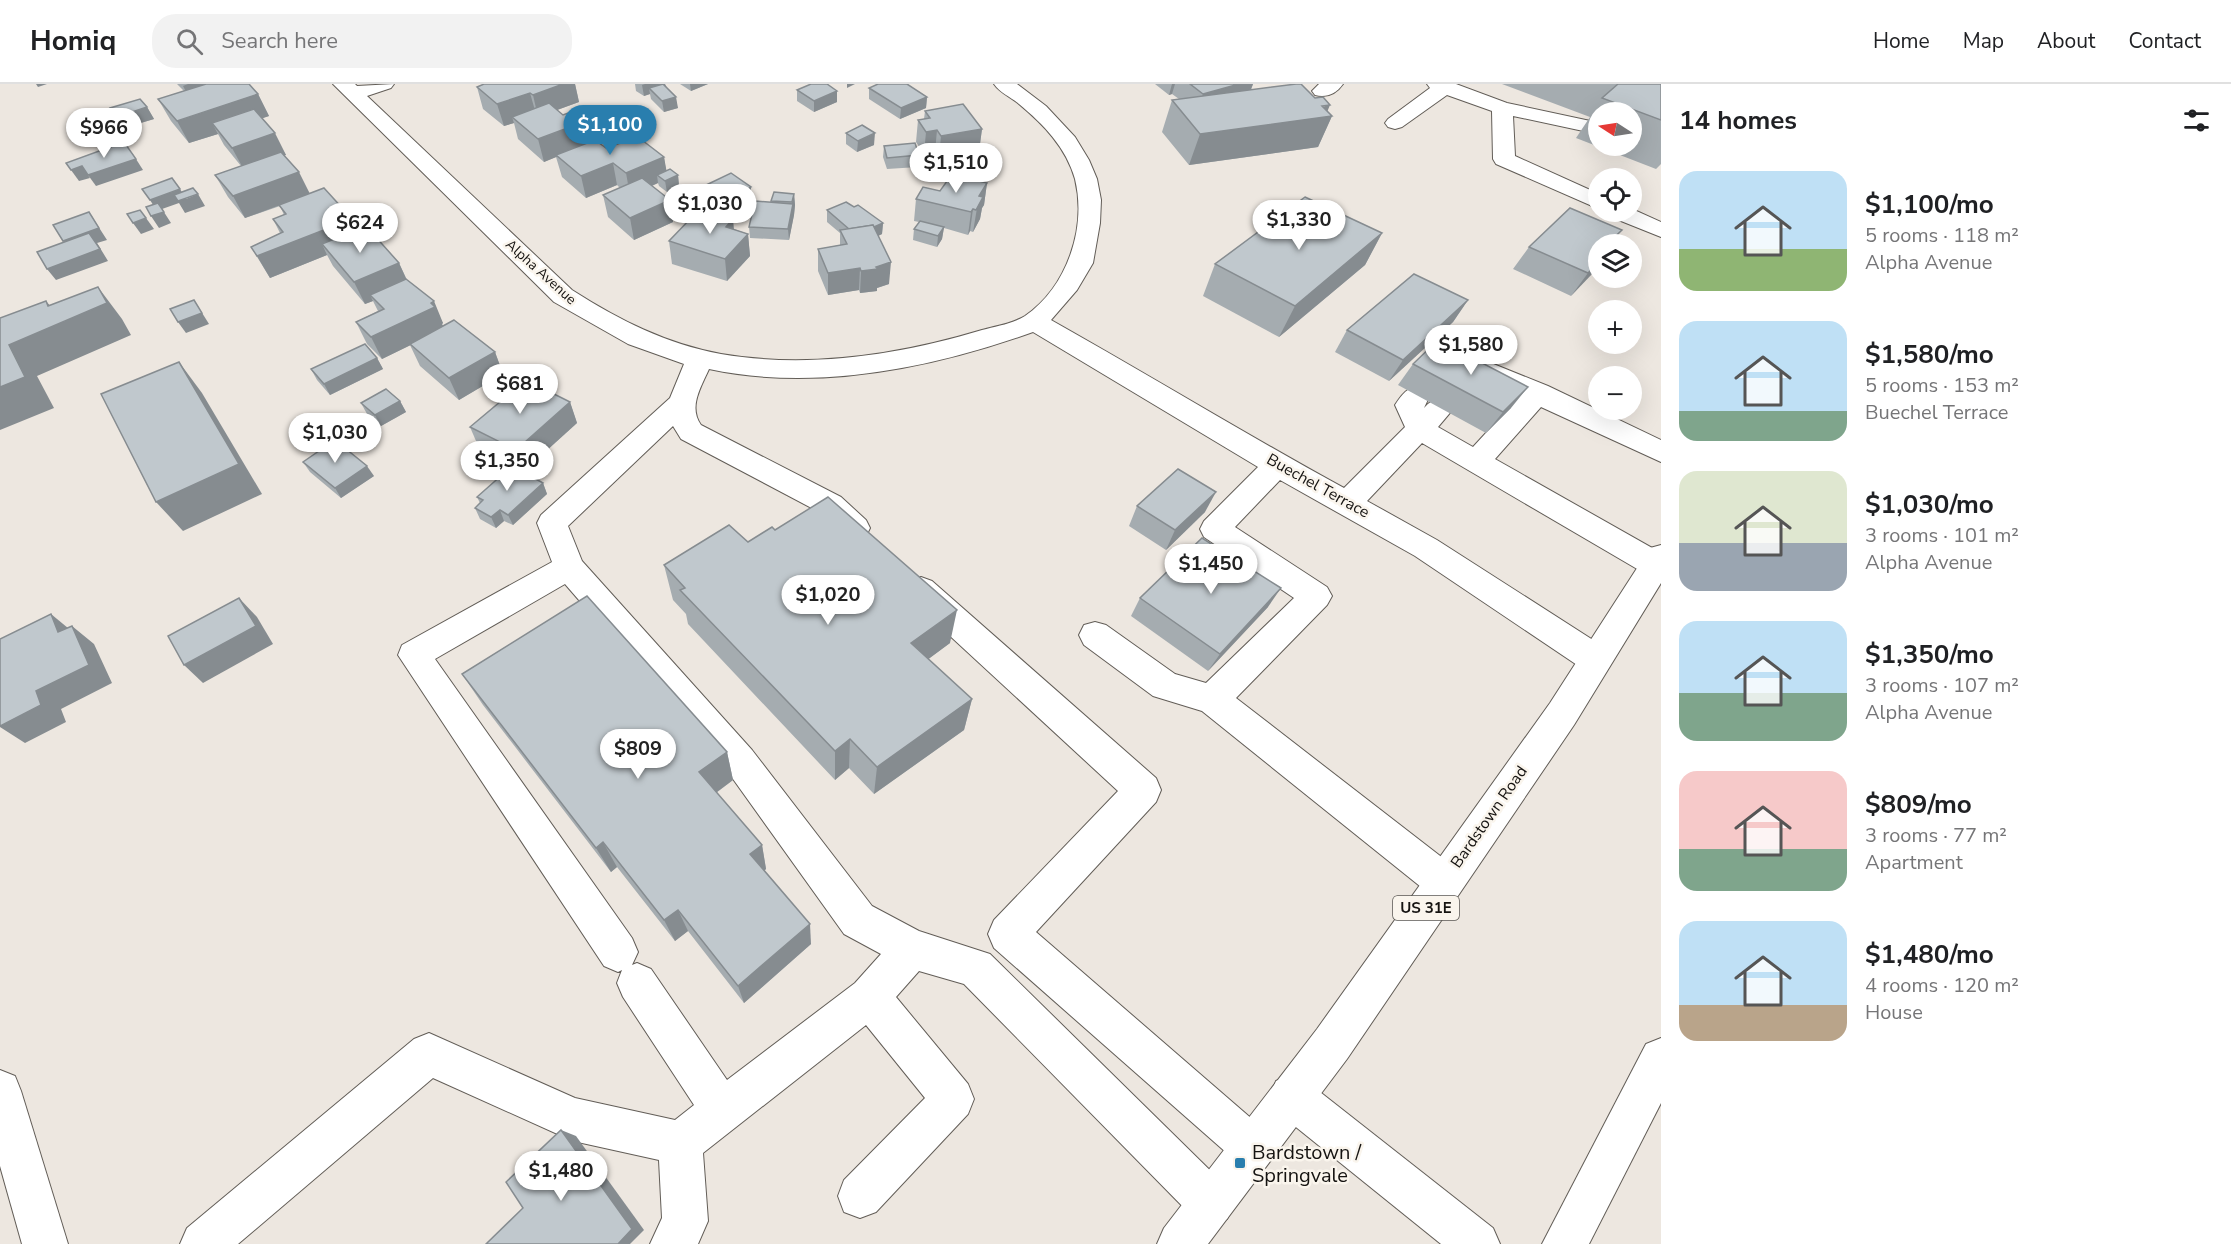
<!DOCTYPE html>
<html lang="en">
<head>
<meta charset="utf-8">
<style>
	:root { --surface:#fff; --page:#f2f2f2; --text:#202124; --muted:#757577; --line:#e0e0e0; --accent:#297eae }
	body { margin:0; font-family:"Nunito Sans",sans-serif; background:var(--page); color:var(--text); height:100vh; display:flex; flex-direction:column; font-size:22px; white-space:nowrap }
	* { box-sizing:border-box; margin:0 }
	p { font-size:20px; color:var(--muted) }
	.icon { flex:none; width:33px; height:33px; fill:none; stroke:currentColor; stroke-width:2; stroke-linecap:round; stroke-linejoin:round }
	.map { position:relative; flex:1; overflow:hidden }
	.side { display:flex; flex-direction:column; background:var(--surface); width:570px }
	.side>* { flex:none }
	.needle { width:39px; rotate:282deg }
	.tools { position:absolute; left:1588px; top:18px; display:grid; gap:12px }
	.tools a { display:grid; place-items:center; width:54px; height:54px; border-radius:50%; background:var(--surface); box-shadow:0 6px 24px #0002; font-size:30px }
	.price { position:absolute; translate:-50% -51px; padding:0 14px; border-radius:21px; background:#fff; color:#222; font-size:20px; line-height:39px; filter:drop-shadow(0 2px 3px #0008) }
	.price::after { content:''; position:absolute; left:50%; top:36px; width:18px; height:14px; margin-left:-9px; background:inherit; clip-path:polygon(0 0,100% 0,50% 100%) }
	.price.active { background:var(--accent); color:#fff }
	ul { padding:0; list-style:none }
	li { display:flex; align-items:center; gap:18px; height:150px; padding:0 18px }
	li span { display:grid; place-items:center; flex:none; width:168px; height:120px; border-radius:18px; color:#555 }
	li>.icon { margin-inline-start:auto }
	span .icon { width:72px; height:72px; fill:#fffc; stroke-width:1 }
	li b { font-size:26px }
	h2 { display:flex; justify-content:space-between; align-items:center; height:72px; padding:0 18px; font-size:26px }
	header { display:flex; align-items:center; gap:36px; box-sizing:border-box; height:84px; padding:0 30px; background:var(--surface); border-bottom:2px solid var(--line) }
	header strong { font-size:28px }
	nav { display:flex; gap:33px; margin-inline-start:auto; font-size:21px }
	.search { width:420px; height:54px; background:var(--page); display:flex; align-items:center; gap:15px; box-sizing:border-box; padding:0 21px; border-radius:24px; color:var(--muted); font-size:22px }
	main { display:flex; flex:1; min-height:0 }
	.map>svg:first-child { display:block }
</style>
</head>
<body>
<header>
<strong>Homiq</strong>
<div class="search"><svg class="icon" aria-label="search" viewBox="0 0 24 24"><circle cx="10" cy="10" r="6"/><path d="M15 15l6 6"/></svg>Search here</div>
<nav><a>Home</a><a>Map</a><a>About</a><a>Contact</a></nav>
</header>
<main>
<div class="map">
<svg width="1661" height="1160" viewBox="0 0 1661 1160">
	<rect width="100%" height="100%" fill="#ede7e0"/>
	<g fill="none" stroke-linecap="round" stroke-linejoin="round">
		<defs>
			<g id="minor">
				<path d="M333 0H355L357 2 394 0 391 4 367 12 572 206C619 236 666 260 721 270 808 285 899 271 982 246 996 242 1012 240 1025 232 1067 203 1087 144 1075 95 1066 63 1043 40 1019 20 1011 13 1000 9 994 0H1017L1046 22 1075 53 1089 76 1097 95 1101 116 1100 139 1093 179 1077 206 1051 236C1149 291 1245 350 1344 404L1405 343 1395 321C1404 307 1410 300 1427 304L1430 311 1424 324C1432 315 1438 314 1450 317L1454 324 1438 343 1473 363 1519 313 1477 292 1473 286 1477 280 1486 277 1548 302 1661 356V378L1541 323 1495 375 1661 469V490L1655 492 1644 489 1422 359 1367 417 1437 456 1607 565 1611 575 1607 585 1595 589 1583 585 1415 472 1280 396 1235 443 1327 503 1332 512 1327 521 1236 614 1457 785 1463 798 1457 811 1444 816 1431 811 1202 627 1153 612 1084 561 1079 551 1084 541 1095 538 1106 541 1175 590 1206 599 1294 514 1204 453 1200 445 1204 437 1258 383 1033 248C932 284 816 308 709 285 701 303 688 323 701 341L841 413 866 436 870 444 866 452 855 456 844 452 821 429 681 355 673 342 568 442 582 477 752 666 872 822 919 847 990 870 1227 1103 1234 1119 1227 1135 1211 1142 1195 1135 964 900 919 887 896 913 968 1000 974 1015 968 1030 876 1128 860 1134 844 1128 838 1112 844 1096 925 1014 866 941 703 1069 708 1137 698 1160H650L662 1134 659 1076 573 1057 433 994 238 1160H180L187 1144 414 955 429 949 575 1014 675 1036 694 1021 623 913 617 899 622 886 618 888 604 882 398 571 402 561 552 478 537 439 541 431 670 314 684 280 628 260 554 218ZM565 500 728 688 844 850 881 870 855 899 727 996 651 885 637 879 632 881 638 868 632 854 435 575Z"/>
				<path d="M1319 0H1343C1336 10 1326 14 1315 11L1312 7Z"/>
				<polygon points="1427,0 1456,0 1507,19 1595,38 1598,42 1595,46 1588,48 1513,32 1515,72 1599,110 1599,125 1496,80 1493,75 1492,27 1447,11 1402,43 1395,45 1388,43 1385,39 1388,35 1430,4"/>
				<polygon points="1632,125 1661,138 1661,153 1611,133 1608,128 1632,128"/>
				<polygon points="921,493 932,497 1156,694 1161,706 1156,718 1036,848 1267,1048 1274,1063 1267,1078 1252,1085 1237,1078 994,864 988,850 994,836 1118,707 910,515 905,506 910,497"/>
				<polygon points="1661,954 1661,1019 1589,1160 1542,1160 1646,960"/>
				<polygon points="0,986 15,992 21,1007 68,1160 22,1160 0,1082"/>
				<polygon points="1291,991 1306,997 1493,1144 1500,1160 1441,1160 1276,1027 1270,1012 1276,997"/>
			</g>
			<polygon id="major" points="1661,461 1661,499 1574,641 1347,975 1208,1160 1157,1160 1164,1144 1317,945 1550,619 1650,464"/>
		</defs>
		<use href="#minor" stroke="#625d57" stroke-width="2"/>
		<use href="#major" stroke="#625d57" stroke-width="2"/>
		<use href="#minor" fill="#fff" fill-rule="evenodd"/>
		<use href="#major" fill="#fff" fill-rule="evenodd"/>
	</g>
	<g fill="#a5acb0" fill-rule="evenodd">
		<polygon points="177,0 249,0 258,10 269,32 262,34 286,71 284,71 310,110 354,148 399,179 407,196 443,239 442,240 443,242 495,268 503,290 459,316 420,282 410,261 382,275 367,260 356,238 378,227 373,217 365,220 333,182 327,171 270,194 251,163 280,149 273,135 284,131 280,122 245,134 228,113 215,91 241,82 224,61 218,50 189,59 171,37 158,15 184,7"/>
		<polygon points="484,0 575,0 579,18 557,26 563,31 589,36 593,56 606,64 664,73 666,87 678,91 679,102 667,108 659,102 658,99 652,102 670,116 673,138 634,156 608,133 603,111 620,104 617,101 586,114 562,93 556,73 544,78 518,55 514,39 504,42 483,25 477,3"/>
		<polygon points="635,0 665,0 666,2 678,24 664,28 651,15 650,10 644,12 636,7"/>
		<polygon points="680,0 708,0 691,7"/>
		<polygon points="1155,0 1253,0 1251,6 1327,27 1332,32 1318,63 1189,81 1162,48 1172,16 1179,15 1172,10 1169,11"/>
		<path d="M1502 0H1661V80L1656 85 1576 54 1590 33ZM1599 28H1632V62H1599Z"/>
		<polygon points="869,4 927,13 926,24 900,35 869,15"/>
		<polygon points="797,6 837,18 814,28 797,17"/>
		<polygon points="147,23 154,35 124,44 117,36 110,24"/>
		<polygon points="925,27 982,45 979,67 939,74 935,68 924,70 916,58 918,36 924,35"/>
		<polygon points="846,49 874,61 857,68 846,60"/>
		<polygon points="884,62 919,71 918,83 887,85 883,73"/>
		<polygon points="987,99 984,121 982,124 980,135 973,148 970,147 968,151 944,144 942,155 937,163 913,156 914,145 919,138 914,137 916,115 940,107"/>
		<polygon points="702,103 751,115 722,129 703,114"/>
		<polygon points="794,110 795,121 794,131 789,156 750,154 749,143 772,118 771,117"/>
		<polygon points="854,123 883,139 882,150 878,152 889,200 877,204 877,207 860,209 859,206 828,211 818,187 818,165 840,161 840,149 827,138 827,126"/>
		<polygon points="734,145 748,150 750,172 727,197 672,180 669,157"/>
		<polygon points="1622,146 1610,160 1599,160 1599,181 1571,212 1513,185 1529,163"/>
		<polygon points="1382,149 1365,181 1279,253 1203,212 1215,180"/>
		<polygon points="1468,216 1453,238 1389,297 1335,268 1347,246"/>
		<polygon points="377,274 383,285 330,311 317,296 311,285"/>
		<polygon points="1413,280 1511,324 1486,349 1398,301"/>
		<polygon points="400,317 406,328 381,342 367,330 361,319"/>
		<polygon points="570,318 577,339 524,387 479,364 470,343"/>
		<polygon points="303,378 374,392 341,414 310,388"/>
		<polygon points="543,399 547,410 513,441 504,437 496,444 480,435 475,424 480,419 477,413"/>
		<polygon points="1137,422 1205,428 1166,466 1129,442"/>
		<polygon points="748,458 950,559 928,575 972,615 964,646 874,710 849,684 835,696 688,540 686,530 673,516 664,481"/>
		<polygon points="1140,514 1268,523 1208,587 1131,532"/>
		<polygon points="462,590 727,668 733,696 716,709 762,761 766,785 764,787 811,860 744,919 688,847 675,857 617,783 611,788 483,621"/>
	</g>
	<g fill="#868c90">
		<polygon points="36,0 47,0 38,3"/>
		<polygon points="188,0 220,0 189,13 183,2"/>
		<polygon points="563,0 575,0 579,18 538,33 533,11"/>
		<polygon points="645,0 665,0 666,3 649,4 650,10 644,12 642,1"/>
		<polygon points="690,0 708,0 691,7"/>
		<polygon points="847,0 855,0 847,4"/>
		<polygon points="1172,0 1175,0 1172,10 1169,11"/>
		<polygon points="1239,0 1253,0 1246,17 1196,32 1203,10"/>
		<polygon points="837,7 837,18 814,28 814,17"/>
		<polygon points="530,9 536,30 512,33 514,39 504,42 497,20"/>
		<polygon points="258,10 269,32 220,49 212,39 218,50 189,59 177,37"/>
		<polygon points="676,13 678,24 664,28 662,17"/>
		<polygon points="927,13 926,24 900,35 901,24"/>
		<polygon points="1330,21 1325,33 1332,32 1318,63 1189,81 1200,50"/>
		<polygon points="147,23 154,35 124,44 117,33"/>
		<polygon points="589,36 593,58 544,78 538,55"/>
		<polygon points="982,45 979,67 939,74 941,52"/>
		<polygon points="937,46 935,68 924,70 926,48"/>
		<polygon points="275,49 286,71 244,86 232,64"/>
		<polygon points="875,49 874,61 857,68 858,57"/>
		<polygon points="664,73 668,95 657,91 658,99 630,111 626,89"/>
		<polygon points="136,75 143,86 96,102 88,91"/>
		<polygon points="613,79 617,101 586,114 581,92"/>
		<polygon points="82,82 90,94 79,97 71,86"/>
		<polygon points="299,88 310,110 245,134 233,112"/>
		<polygon points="678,91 679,102 667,108 665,97"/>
		<polygon points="987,99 984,121 982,124 980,135 973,148 979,112"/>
		<polygon points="751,103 751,115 722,129 721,118"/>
		<polygon points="180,105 186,115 198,110 205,122 185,129 179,119 162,125 171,139 159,144 151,132 157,127 150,116"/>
		<polygon points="794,110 795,121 794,131 789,156 788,145 792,125 792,118"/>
		<polygon points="670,116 673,138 634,156 630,134"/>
		<polygon points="973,125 970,147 968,151 971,128"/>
		<polygon points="344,126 354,149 322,160 327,171 270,194 257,172"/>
		<polygon points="89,128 107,156 97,159 108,177 56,196 47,185 72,168 63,157"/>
		<polygon points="146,134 154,145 141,150 133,139"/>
		<polygon points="733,135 735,157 726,143"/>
		<polygon points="883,139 882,150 857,162 857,151"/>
		<polygon points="944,143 942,155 937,163 938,152"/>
		<polygon points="1622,146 1610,160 1607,160"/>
		<polygon points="1382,149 1365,181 1279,253 1295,222"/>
		<polygon points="748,150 750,172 727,197 725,175"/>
		<polygon points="891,178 889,200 877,204 877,207 860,209 861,187"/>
		<polygon points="1599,178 1599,181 1594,188 1571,212 1588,189"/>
		<polygon points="399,179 409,201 370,211 373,217 365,220 354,198"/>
		<polygon points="860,184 859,206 828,211 828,189"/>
		<polygon points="98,203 122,235 131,251 37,292 54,324 0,346 0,303 9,261 48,222 46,217 64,238"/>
		<polygon points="194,216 209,240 186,249 178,238"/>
		<polygon points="1468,216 1453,238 1389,297 1403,276"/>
		<polygon points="434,217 443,239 442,240 444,245 382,275 371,253"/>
		<polygon points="495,268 503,290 459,316 449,294"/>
		<polygon points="377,274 383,285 330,311 324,300"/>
		<polygon points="179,278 202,309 262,410 183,447 156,418"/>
		<polygon points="1528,303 1511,324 1486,349 1503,328"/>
		<polygon points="400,317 406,328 381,342 375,331"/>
		<polygon points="570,318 577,339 524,387 516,366"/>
		<polygon points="367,382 374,392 341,414 335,404"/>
		<polygon points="543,399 547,410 513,441 508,431"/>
		<polygon points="1216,408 1205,428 1166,466 1175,446"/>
		<polygon points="500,426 504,437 496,444 491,433"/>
		<polygon points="1281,504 1268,523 1208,587 1220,570"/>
		<polygon points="239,514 257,533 273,560 203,599 184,581"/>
		<polygon points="957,526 950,559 907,591 911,559"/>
		<polygon points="51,530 74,549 58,548"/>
		<polygon points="72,542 94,560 112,599 61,625 66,638 25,659 0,643 0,642 36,607"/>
		<polygon points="972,615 964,646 874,710 877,683"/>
		<polygon points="850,655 849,684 835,696 835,667"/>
		<polygon points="727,668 733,696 706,716 699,688"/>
		<polygon points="603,758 617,783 611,788 596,764"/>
		<polygon points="762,761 766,785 755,794 750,770"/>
		<polygon points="678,826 688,847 675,857 664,836"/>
		<polygon points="810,840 811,860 744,919 738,902"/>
		<polygon points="561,1046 576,1052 644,1146 630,1160 618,1160"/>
	</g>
	<g fill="#c0c8cd" stroke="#868c90" stroke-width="1.5">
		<polygon points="206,0 249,0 258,10 177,37 158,15"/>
		<polygon points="484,0 563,0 533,11 530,9 497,20 477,3"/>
		<polygon points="663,0 676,13 662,17 649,4"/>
		<polygon points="811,0 827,0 837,7 814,17 797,6"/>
		<polygon points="878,0 907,0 927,13 901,24 869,4"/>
		<polygon points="1190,0 1239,0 1203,10"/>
		<polygon points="1296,0 1301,0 1315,14 1323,13 1330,21 1322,22 1332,32 1200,50 1172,16"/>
		<polygon points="1618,0 1661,0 1661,36 1602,14"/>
		<polygon points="140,15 147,23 117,33 110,24"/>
		<polygon points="549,19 563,31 576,26 589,36 538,55 512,33"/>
		<polygon points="963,20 982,45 941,52 937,46 926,48 918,36 930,34 925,27"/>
		<polygon points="254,25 275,49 232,64 212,39"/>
		<polygon points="862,41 875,49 858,57 846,49"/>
		<polygon points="638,53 664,73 626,89 613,79 581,92 556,71 595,56 606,64"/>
		<polygon points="124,58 136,75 88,91 82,82 71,86 66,79"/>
		<polygon points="915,59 919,71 887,74 884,62"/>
		<polygon points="281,68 299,88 233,112 215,91"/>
		<polygon points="670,85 678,91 665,97 657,91"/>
		<polygon points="731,89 751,103 721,118 702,103"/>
		<polygon points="952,90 987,99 979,112 983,113 976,126 973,125 971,128 916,115 923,103 940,107"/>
		<polygon points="172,94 180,105 150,116 142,105"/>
		<polygon points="642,94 670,116 630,134 603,111"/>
		<polygon points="193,104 198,110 178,117 174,111"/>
		<polygon points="324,104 344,126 339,128 347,137 257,172 251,163 283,148 273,135 286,130 279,121"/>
		<polygon points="774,108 794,110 792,118 771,117"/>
		<polygon points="1305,113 1382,149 1295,222 1215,180"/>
		<polygon points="755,117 793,120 788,145 749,143"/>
		<polygon points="846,118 854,123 858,121 883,139 874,143 873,141 849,145 827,126"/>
		<polygon points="158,119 164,128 151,132 146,123"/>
		<polygon points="1570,124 1622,146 1607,160 1599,160 1599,178 1588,189 1529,163"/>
		<polygon points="140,126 146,134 133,139 127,130"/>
		<polygon points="706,126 733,135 726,143 748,150 725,175 669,157 693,132 699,133"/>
		<polygon points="89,128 99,144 63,157 53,141"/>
		<polygon points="920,137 944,143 938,152 914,145"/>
		<polygon points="873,141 891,178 876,183 878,185 861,187 860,184 828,189 818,165 847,160 840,146"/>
		<polygon points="366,142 399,179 354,198 322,160"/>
		<polygon points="89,149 100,165 47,185 37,168"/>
		<polygon points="1414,190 1468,216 1403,276 1347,246"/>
		<polygon points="406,195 434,217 431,219 435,223 371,253 356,238 384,225 370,211"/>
		<polygon points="98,203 107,219 9,261 25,293 0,303 0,234 46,217 48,222"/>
		<polygon points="194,216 202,229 178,238 170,225"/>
		<polygon points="454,236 495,268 449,294 410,260"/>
		<polygon points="1438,256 1528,303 1503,328 1413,280"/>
		<polygon points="365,260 377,274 324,300 311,285"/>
		<polygon points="179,278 239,380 156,418 101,310"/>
		<polygon points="526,296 570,318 516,366 470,343"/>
		<polygon points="386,305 400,317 375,331 361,319"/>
		<polygon points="335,356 367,382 335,404 303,378"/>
		<polygon points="512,382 543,399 508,431 500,426 491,433 475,424 483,416 477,413"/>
		<polygon points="1178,385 1216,408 1175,446 1137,422"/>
		<polygon points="828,413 957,526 911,559 972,615 877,683 850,655 835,667 680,506 685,504 664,481 729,441 748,458 772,443 775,446"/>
		<polygon points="1202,454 1281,504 1220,570 1140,514"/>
		<polygon points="587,512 727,668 699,688 762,761 750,770 810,840 738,902 678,826 664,836 603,758 596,764 462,590"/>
		<polygon points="239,514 256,542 184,581 168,552"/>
		<polygon points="51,530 58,548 72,542 89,581 36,607 41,621 0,642 0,555"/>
		<polygon points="561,1046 632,1145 618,1160 486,1160 523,1124 506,1098"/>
	</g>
	<rect fill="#297eae" stroke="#faf5ed" stroke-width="2" x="1234" y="1073" width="12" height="12" rx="3"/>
	<g text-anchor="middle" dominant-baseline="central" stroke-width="5" stroke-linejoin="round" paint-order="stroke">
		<g font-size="14" fill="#151311" stroke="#faf5ed">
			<text transform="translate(541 188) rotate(42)">Alpha Avenue</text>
		</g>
		<rect fill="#faf5ed" stroke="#5a5753" stroke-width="1.5" x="1393" y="812" width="66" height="24" rx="4.5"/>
		<g font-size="15" font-weight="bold" fill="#151311">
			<text x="1426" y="824">US 31E</text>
		</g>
		<g font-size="16" fill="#151311" stroke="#faf5ed">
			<text transform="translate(1318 402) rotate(29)">Buechel Terrace</text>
			<text transform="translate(1489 733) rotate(-55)">Bardstown Road</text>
		</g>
		<g font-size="20" fill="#151311" stroke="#faf5ed" text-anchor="start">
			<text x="1252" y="1068">Bardstown /<tspan x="1252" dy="23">Springvale</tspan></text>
		</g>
	</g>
</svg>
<div class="tools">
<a><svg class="needle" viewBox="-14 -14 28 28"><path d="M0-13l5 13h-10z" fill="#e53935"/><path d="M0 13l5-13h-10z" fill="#757577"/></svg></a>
<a><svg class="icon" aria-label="locate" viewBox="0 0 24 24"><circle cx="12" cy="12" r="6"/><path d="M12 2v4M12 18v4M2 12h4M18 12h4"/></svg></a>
<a><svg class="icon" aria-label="layers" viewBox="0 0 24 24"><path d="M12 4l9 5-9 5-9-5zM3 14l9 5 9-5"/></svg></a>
<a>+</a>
<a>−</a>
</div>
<b class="price active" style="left:610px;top:72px">$1,100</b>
<b class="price" style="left:104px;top:75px">$966</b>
<b class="price" style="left:956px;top:110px">$1,510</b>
<b class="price" style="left:710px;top:151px">$1,030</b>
<b class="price" style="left:1299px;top:167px">$1,330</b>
<b class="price" style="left:360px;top:170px">$624</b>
<b class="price" style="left:1471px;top:292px">$1,580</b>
<b class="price" style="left:520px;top:331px">$681</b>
<b class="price" style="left:335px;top:380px">$1,030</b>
<b class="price" style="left:507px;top:408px">$1,350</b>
<b class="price" style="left:1211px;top:511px">$1,450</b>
<b class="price" style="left:828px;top:542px">$1,020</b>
<b class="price" style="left:638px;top:696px">$809</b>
<b class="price" style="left:561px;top:1118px">$1,480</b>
</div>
<section class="side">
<h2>14 homes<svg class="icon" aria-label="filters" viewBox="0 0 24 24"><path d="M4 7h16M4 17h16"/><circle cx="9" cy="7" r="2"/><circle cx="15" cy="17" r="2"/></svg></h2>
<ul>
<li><span style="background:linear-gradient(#bfe0f5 65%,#8fb573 0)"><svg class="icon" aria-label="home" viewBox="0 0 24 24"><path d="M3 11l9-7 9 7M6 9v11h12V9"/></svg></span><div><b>$1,100/mo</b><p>5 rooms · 118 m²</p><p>Alpha Avenue</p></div></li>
<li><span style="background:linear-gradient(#bfe0f5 75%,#7fa58c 0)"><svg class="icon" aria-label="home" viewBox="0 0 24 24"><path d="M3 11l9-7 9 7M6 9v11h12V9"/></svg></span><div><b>$1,580/mo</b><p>5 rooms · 153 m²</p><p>Buechel Terrace</p></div></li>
<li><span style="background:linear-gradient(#dfe7d0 60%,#9aa5b1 0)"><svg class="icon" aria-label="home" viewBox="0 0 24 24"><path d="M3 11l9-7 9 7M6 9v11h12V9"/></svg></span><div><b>$1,030/mo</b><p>3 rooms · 101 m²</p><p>Alpha Avenue</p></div></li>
<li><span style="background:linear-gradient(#bfe0f5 60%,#7fa58c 0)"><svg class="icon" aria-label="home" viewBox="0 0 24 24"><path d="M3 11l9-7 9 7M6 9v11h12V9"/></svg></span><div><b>$1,350/mo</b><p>3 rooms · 107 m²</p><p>Alpha Avenue</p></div></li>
<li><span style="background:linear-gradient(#f6c9c9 65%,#7fa58c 0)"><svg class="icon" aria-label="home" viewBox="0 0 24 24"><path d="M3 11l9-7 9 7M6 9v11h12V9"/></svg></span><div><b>$809/mo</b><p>3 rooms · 77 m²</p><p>Apartment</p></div></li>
<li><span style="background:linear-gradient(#bfe0f5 70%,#b9a48a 0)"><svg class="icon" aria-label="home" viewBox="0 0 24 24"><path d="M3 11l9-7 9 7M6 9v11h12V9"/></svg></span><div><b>$1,480/mo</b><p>4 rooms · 120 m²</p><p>House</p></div></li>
</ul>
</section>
</main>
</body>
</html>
